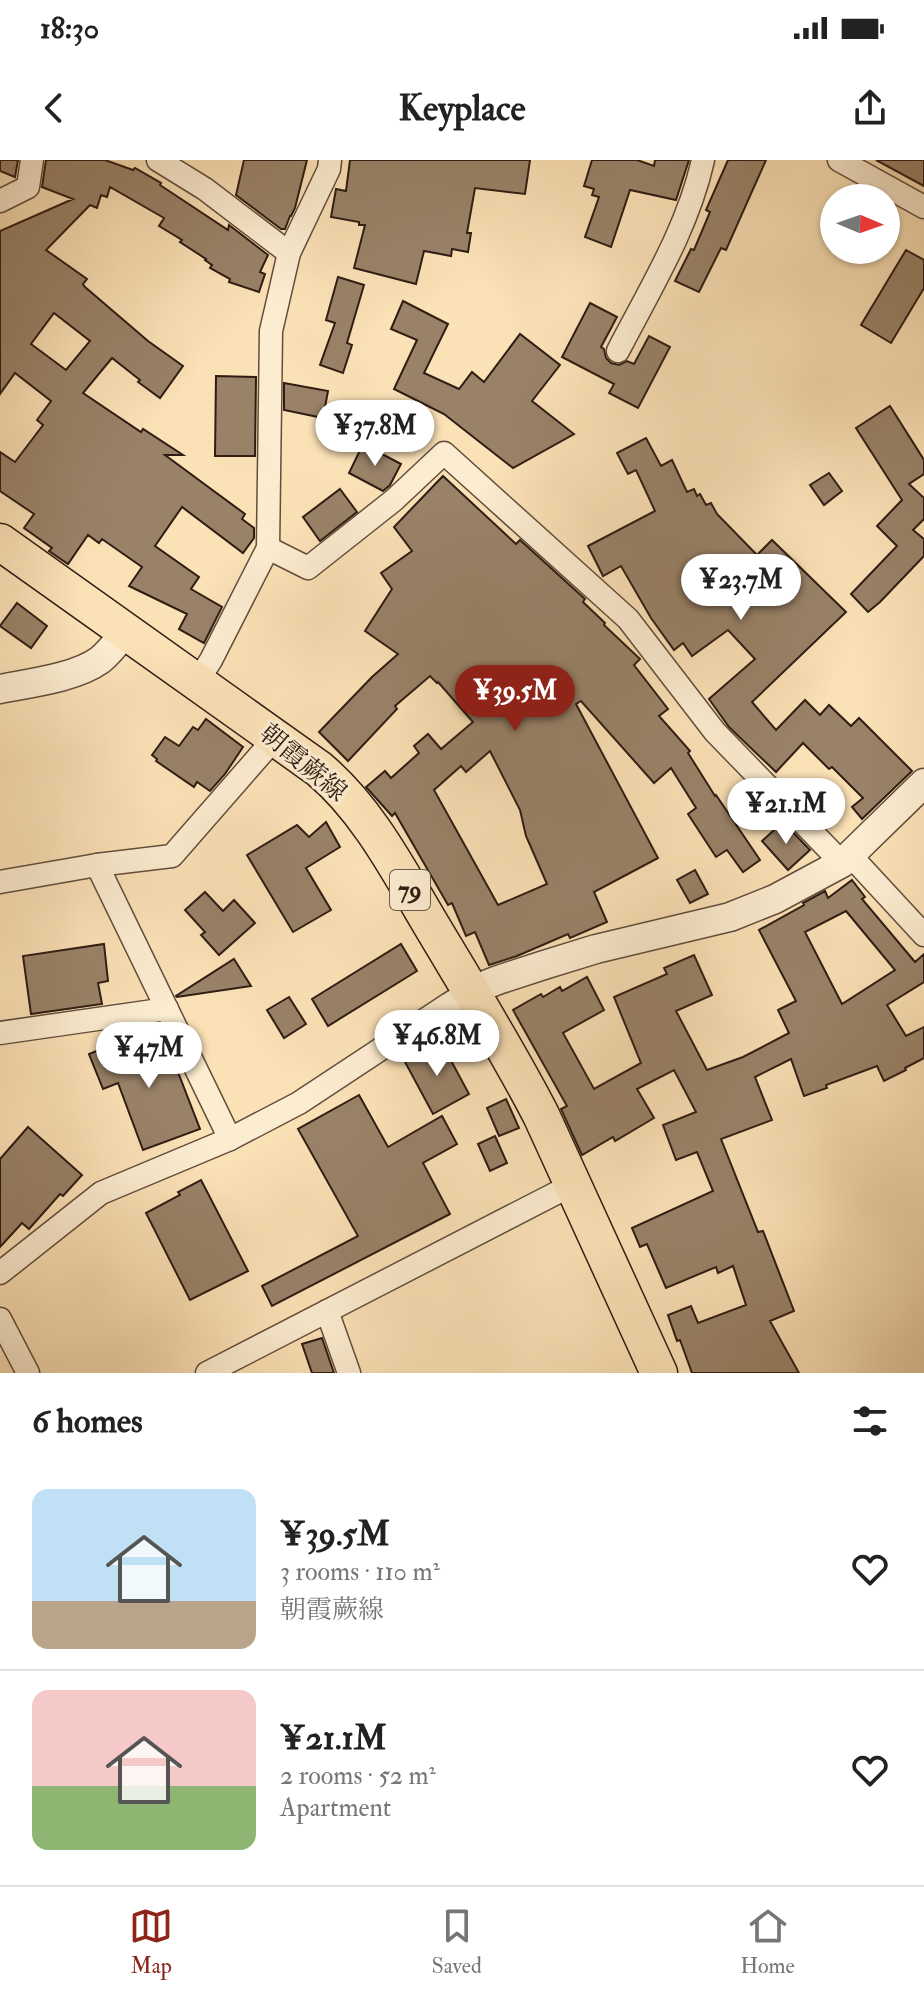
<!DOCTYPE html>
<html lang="en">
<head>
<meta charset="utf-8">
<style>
	:root { --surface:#fff; --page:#f6f6f6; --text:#222; --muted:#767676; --line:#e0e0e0; --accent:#8f2418 }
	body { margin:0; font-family:"IM FELL Double Pica","Noto Serif JP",serif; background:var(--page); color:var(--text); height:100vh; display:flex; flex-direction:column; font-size:30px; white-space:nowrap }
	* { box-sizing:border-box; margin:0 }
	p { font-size:26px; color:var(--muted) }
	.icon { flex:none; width:44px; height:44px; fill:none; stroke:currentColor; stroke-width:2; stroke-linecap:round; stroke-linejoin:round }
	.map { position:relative; height:1213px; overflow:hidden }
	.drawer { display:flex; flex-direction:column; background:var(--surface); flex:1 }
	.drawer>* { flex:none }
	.needle { width:52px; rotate:92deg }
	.controls { position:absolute; left:820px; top:24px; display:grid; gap:16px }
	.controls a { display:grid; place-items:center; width:80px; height:80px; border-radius:50%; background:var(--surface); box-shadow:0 2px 6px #0004; font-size:40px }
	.price { position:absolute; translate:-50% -68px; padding:0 18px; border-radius:28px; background:#fff; color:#222; font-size:26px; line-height:52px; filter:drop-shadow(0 2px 4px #0008) }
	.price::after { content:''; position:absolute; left:50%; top:48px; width:24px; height:18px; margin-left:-12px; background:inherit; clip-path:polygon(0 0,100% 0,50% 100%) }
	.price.current { background:var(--accent); color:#fff }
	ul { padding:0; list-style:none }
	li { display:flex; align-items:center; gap:24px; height:200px; padding:0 32px }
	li+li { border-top:2px solid var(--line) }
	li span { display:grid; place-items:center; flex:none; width:224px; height:160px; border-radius:16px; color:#555 }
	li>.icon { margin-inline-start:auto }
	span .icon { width:96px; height:96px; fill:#fffc; stroke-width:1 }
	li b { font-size:34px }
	h2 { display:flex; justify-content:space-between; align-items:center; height:96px; padding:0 32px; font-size:34px }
	.status { display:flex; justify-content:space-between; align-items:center; height:56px; padding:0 40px; background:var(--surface); direction:ltr }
	.status svg { height:22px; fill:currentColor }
	header { display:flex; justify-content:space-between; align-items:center; height:104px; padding:0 32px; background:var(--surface); font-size:36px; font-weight:700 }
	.dock { display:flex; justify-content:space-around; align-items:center; height:112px; border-top:2px solid var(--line); background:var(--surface); font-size:22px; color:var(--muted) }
	.dock a { display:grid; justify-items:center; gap:4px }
	.dock .current { color:var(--accent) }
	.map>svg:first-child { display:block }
</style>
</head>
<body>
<div class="status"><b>18:30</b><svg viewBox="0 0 49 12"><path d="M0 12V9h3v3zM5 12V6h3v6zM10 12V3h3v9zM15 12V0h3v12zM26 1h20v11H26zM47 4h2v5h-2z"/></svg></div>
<header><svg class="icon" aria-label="back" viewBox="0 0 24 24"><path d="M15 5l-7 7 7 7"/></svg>Keyplace<svg class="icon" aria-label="share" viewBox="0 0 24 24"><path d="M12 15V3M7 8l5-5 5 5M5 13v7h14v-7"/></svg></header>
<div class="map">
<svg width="924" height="1213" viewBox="0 0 924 1213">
	<rect width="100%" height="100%" fill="#fbe1b6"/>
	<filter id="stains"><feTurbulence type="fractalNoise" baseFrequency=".0025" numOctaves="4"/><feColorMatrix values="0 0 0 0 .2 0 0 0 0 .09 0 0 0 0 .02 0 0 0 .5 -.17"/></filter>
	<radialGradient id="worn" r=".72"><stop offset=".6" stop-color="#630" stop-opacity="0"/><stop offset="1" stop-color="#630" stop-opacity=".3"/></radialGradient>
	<g fill="#998268" stroke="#2f1c13" stroke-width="2" fill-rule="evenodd">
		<polygon points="0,0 18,0 15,17 0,11"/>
		<path d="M46 0H105L133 10 135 8 161 23 160 25 228 70 229 65 268 95 260 112 265 114 259 132 229 122 230 119 210 108 212 105 205 100 206 99 180 82 182 80 159 66 164 58 110 27 107 37 101 35 97 48 90 45 46 90 87 119 83 124 85 127 148 181 183 206 160 238 138 222 140 220 112 198 83 233 141 272 143 269 183 295H165L245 354 242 359 254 368V378L243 393 182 347 155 386 199 417 191 429 222 447 204 483 179 469 187 454 129 426 142 407 102 379 99 383 88 375 68 404 49 391 52 388 24 368 34 354 0 331V292L15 302 43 265 37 260 51 241 15 213 0 234V71L73 39 42 27ZM54 153 90 181 66 210 31 184Z"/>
		<polygon points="244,0 307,0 295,48 291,56 290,56 285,69 281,69 236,35"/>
		<polygon points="350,0 530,0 525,34 475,28 467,73 471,73 468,92 452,89 451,96 424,91 416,124 354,108 365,65 359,65 359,62 331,57 336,29 346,31"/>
		<polygon points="592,0 637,0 654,6 655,0 689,0 676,40 630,30 611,87 585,77 599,37 592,35 594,29 584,26"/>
		<polygon points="728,0 766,0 726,90 721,88 699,132 675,121 691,89 694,90 710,52 706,50"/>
		<polygon points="876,0 924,0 924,26"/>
		<polygon points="906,90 924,100 924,128 891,183 861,165"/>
		<polygon points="338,117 364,125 347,183 352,185 343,213 320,205 335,163 326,160"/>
		<polygon points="403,141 448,164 424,213 459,229 472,212 484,222 520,174 560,205 532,241 574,274 513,308 444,254 394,229 417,180 391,169"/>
		<polygon points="590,143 617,157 601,187 604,189 606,198 611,203 619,205 627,201 634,204 649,176 670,187 638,248 609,233 614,224 562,197"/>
		<polygon points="216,216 256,217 255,296 215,296"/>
		<polygon points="284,223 328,231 323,258 284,250"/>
		<polygon points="890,246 924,300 924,314 909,324 924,338 924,359 913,370 924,379 924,396 880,442 868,452 851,434 897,386 877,366 902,340 856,268"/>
		<polygon points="646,278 661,306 672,300 687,332 694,329 697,336 700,334 706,345 711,343 717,354 757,395 772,380 846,452 752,542 776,570 805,540 820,555 829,545 851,566 859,558 912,611 862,659 852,647 863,638 832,607 829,609 803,583 776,612 729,567 709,539 755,499 728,470 692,496 683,483 674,490 651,458 621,406 603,416 588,386 655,351 636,310 628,314 617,293"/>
		<polygon points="363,284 401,304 390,325 383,331 349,313"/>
		<polygon points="829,313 842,331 824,345 810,325"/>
		<path d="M443 316 516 384 520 380 585 439 583 442 605 463 604 465 640 499 634 505 668 549 659 556 690 591 688 593 715 636 716 635 760 700 743 712 727 690 716 697 688 654 696 648 671 608 654 623 581 541 576 544 658 698 594 732 607 762 570 778 568 774 517 796 489 805 475 772 466 776 452 743 448 745 395 653 392 656 366 627 385 611 391 618 419 593 414 586 428 574 441 589 473 562 438 522 437 523 430 516 395 546 397 549 348 601 319 572 372 517 398 494 365 471 392 429 381 413 412 391 394 367ZM490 591 520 650 526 676 547 724 498 745 434 630 461 606 466 612Z"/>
		<polygon points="340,329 357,352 320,381 303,357"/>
		<polygon points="17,443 47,466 31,488 0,466"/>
		<polygon points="206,559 243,587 225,614 210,631 197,622 194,627 156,601 157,599 152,595 165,577 179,586 193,567 198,570"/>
		<polygon points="326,662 340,687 306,708 331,750 293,772 247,695 297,665 309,677"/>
		<polygon points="783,662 810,690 788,710 762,681"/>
		<polygon points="695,710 708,734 690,743 677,720"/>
		<path d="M852 720 865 737 862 739 915 802 924 794V822L887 845 906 876 924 867V898L905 908 906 910 884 921 877 906 826 925 827 928 804 936 791 899 755 917 772 960 721 979 758 1072 763 1071 794 1151 770 1161 799 1213H692L680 1180 677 1181 668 1155 691 1146 698 1163 746 1145 733 1106 718 1113 716 1107 666 1128 647 1084 640 1087 632 1068 713 1031 697 992 676 1000 663 965 696 952 674 910 637 929 654 958 615 981 613 977 582 995 561 949 567 946 513 850 541 834 543 837 560 827 562 831 587 817 604 850 563 873 594 929 641 903 614 837 667 814 664 808 694 795 712 835 676 851 707 910 743 897 789 873 778 850 796 841 759 770 804 745 803 743 825 731 828 738ZM846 751 895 810 842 844 805 772Z"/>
		<polygon points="205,732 223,751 234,740 255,763 219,795 201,775 205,772 185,750"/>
		<polygon points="104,784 108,821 98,823 102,844 31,854 23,796"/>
		<polygon points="401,784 417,811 328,866 312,839"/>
		<polygon points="234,799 251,826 177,837 176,836"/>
		<polygon points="289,837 306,864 284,878 267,850"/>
		<polygon points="164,876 200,969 143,990 118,923 103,929 89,894 114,884 117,893"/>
		<polygon points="441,882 469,934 433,954 405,902"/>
		<polygon points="359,935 388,987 442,956 457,984 423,1003 450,1054 272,1146 262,1126 358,1076 298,969"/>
		<polygon points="506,939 519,968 499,976 487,948"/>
		<polygon points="28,967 82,1015 63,1036 60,1034 29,1069 22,1063 0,1087 0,999"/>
		<polygon points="495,976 507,1003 490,1011 478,984"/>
		<polygon points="201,1020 248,1111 190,1140 146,1053 180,1035 178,1032"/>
		<polygon points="322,1178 334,1213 312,1213 302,1184"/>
	</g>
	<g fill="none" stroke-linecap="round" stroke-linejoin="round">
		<defs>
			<g id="minor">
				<polyline points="158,0 205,29 289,93"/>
				<polyline points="839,0 924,47"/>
				<polyline points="0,41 28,27 32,0"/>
				<path d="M618 191C650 129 688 68 703 0"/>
				<polyline points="268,388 308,408 394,340 444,293 628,459 715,572 842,703"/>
				<polyline points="197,522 211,500 268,388 271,171 289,93 329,9 330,0"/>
				<polyline points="850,695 924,775"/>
				<polyline points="97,705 230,979"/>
				<polyline points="0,722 97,705 172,696 275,578"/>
				<polyline points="0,873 167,849"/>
				<polyline points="0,1113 101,1033 230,979 299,943 449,844 470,831"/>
				<polyline points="327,1151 349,1213"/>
				<polyline points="0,1159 28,1213"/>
				<polyline points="207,1213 572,1025"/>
			</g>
			<g id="tertiary">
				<path d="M0 529C30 523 75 518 100 500 110 492 118 481 126 471"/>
				<polyline points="470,831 498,820 544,805 596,789 730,757 775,739 842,703 924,623"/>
			</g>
			<path id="primary" d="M0 382 319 609C369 651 400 713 433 768 470 830 508 891 541 955L659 1213"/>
		</defs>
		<use href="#minor" stroke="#624d3c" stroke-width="25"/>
		<use href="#tertiary" stroke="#624d3c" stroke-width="31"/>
		<use href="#primary" stroke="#2f1c13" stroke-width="39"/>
		<use href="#minor" stroke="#fcecd0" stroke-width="22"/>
		<use href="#tertiary" stroke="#fcecd0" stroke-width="28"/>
		<use href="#primary" stroke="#fbe1b6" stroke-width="36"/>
	</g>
	<g text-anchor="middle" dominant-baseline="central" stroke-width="6" stroke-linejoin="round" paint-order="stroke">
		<rect fill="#fcecd0" stroke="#6c5a4c" stroke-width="2" x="390" y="710" width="40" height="40" rx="6"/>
		<g font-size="24" font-weight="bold" fill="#2f1c13">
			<text x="410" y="730">79</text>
		</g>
		<g font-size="26" fill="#2f1c13" stroke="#fcecd0">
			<text transform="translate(303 603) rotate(40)">朝霞蕨線</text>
		</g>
	</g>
	<rect width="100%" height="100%" filter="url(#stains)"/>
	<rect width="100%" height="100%" fill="url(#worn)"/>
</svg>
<div class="controls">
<a><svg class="needle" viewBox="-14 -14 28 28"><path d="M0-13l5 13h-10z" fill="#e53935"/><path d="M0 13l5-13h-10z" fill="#767676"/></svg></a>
</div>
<b class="price" style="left:375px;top:308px">¥37.8M</b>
<b class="price" style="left:741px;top:462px">¥23.7M</b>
<b class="price current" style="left:515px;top:573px">¥39.5M</b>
<b class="price" style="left:786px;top:686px">¥21.1M</b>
<b class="price" style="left:437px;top:918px">¥46.8M</b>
<b class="price" style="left:149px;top:930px">¥47M</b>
</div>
<section class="drawer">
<h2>6 homes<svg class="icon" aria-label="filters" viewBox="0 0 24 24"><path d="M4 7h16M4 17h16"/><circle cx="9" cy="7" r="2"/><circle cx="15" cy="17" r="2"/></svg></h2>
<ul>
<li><span style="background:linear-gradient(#bfe0f5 70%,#b9a48a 0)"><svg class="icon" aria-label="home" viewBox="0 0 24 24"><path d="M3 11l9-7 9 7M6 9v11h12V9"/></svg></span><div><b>¥39.5M</b><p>3 rooms · 110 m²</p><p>朝霞蕨線</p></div><svg class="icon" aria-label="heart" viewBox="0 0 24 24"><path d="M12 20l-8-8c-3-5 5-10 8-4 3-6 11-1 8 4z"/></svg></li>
<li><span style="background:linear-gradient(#f6c9c9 60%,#8fb573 0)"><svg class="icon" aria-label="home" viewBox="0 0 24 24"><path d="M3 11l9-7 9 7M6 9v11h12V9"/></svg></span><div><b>¥21.1M</b><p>2 rooms · 52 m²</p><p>Apartment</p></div><svg class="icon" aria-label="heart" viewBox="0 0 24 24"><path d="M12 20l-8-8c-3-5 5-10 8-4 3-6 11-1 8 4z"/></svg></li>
</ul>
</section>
<nav class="dock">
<a class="current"><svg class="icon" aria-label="map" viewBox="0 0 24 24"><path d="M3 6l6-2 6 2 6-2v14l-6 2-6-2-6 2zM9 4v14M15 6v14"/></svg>Map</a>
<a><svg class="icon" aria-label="saved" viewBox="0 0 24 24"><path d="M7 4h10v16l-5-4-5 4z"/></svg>Saved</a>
<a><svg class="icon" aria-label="home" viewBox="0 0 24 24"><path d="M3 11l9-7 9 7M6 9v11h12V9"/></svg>Home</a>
</nav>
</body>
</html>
